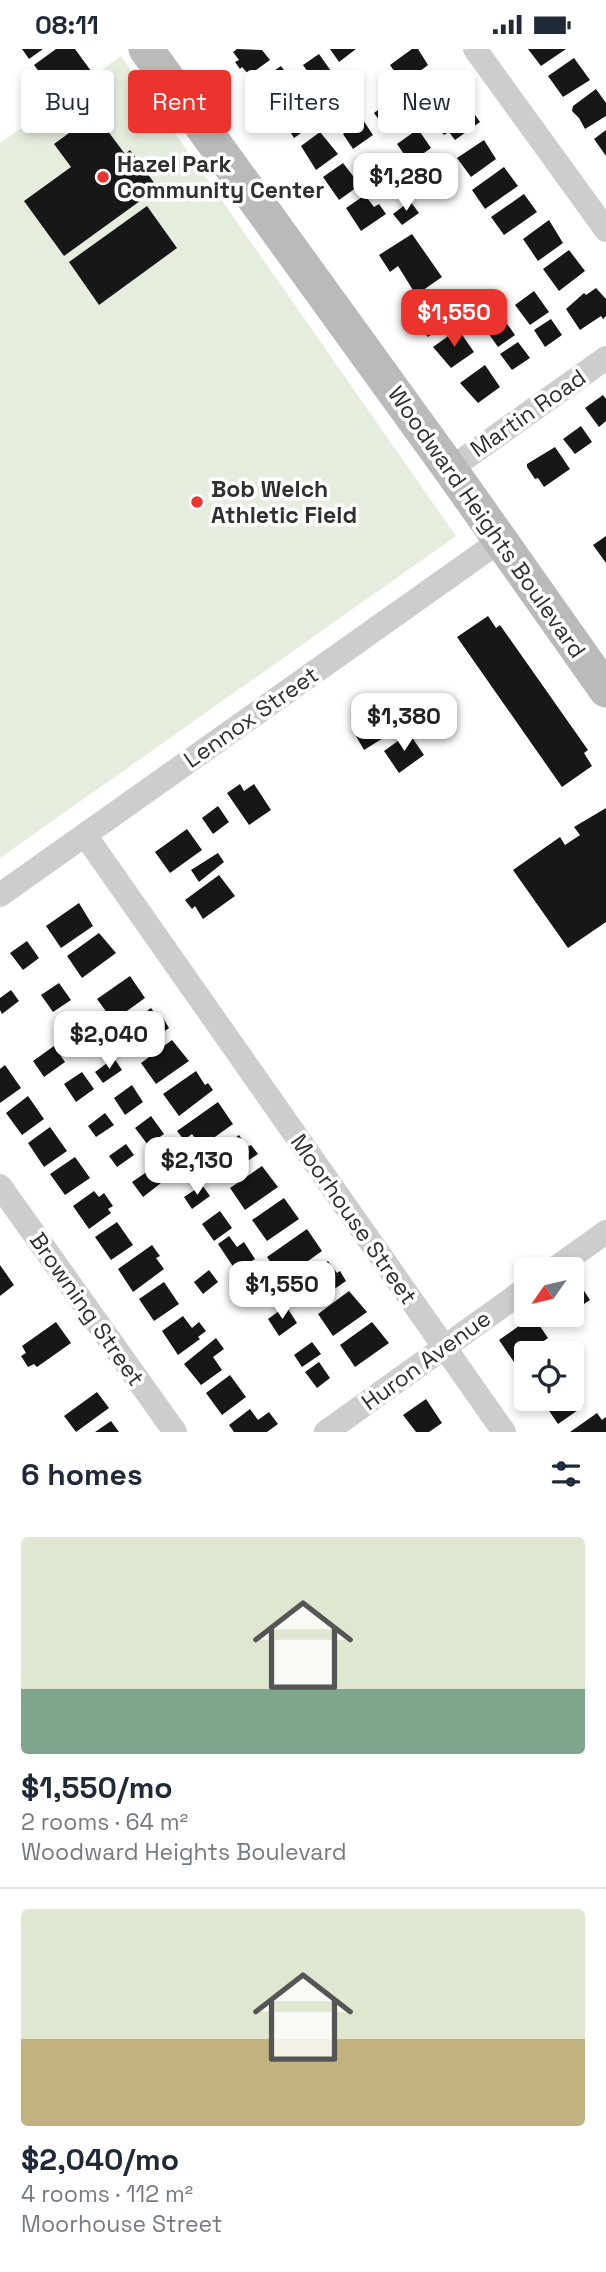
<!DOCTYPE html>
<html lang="en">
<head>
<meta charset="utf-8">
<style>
	:root { --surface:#fff; --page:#f2f2f3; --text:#1f2937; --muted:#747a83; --line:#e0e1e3; --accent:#ec342e }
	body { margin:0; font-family:"Space Grotesk",sans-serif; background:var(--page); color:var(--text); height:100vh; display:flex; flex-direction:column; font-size:26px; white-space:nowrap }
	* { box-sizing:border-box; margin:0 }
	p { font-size:23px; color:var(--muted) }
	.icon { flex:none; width:38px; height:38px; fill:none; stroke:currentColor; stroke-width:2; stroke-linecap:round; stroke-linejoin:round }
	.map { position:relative; height:1383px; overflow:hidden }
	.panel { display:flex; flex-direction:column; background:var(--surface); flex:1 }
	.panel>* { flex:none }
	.guide { position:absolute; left:21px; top:21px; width:565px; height:63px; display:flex; gap:14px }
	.needle { width:46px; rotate:236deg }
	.controls { position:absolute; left:514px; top:1208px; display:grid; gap:14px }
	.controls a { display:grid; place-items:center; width:70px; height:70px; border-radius:7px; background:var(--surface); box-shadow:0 4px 10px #0003; font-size:35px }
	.price { position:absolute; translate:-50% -60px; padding:0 16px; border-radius:14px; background:#fff; color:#222; font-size:23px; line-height:46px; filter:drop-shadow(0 2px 4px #0008) }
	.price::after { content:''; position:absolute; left:50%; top:42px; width:21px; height:16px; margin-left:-10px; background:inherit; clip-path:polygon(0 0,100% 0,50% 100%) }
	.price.selected { background:var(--accent); color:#fff }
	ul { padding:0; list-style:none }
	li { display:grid; align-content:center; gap:14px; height:371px; padding:0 21px }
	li+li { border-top:2px solid var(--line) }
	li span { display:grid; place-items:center; height:217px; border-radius:7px; color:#555 }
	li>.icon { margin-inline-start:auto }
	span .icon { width:126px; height:126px; fill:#fffc; stroke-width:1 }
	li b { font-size:30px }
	h2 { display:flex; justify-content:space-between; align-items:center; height:84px; padding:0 21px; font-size:30px }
	.pill { padding:0 24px; border-radius:7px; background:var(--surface); box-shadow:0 4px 10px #0003; font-size:24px; line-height:63px }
	.pill.selected { background:var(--accent); color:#fff }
	.status { display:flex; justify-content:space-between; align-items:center; height:49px; padding:0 35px; background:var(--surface); direction:ltr }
	.status svg { height:19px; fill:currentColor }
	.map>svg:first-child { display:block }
</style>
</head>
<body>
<div class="status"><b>08:11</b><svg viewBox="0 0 49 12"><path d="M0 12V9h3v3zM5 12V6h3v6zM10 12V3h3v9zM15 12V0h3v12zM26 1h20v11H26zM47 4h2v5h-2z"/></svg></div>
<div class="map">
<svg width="606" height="1383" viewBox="0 0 606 1383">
	<rect width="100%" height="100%" fill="#fff"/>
	<polygon fill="#e5eede" points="121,7 456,487 0,809 0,94"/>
	<g fill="#171717">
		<polygon points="22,0 43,0 29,10"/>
		<polygon points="56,0 75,0 91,22 57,47 34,16"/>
		<polygon points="237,0 262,1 270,11 249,26 242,18 240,20 235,13 239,11 233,3"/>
		<polygon points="330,0 356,0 339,13"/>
		<polygon points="412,0 418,0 428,16 403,35 390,16"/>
		<polygon points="528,0 566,0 541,17"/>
		<polygon points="319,5 331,22 315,33 303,16"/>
		<polygon points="574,9 590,31 563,48 548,27"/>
		<polygon points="281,17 297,39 271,58 256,34"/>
		<polygon points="438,28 451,47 425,66 412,48"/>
		<polygon points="341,40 351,55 333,68 322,53"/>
		<polygon points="596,40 606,54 606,67 585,80 579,69 572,62 573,57"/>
		<polygon points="304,47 321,70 294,89 279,65"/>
		<polygon points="390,52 398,63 382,75 374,64"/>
		<polygon points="468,56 480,73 455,91 449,83 444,86 438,78"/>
		<polygon points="95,65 125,105 130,101 158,139 64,207 24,152 71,118 54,95"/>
		<polygon points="363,71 373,86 353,100 343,85"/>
		<polygon points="418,80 431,99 410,114 397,95"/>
		<polygon points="606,81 606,107 594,90"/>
		<polygon points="320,83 338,105 316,121 301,97"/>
		<polygon points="484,91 496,110 471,128 457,109"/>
		<polygon points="385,106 393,117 376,129 368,118"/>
		<polygon points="343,114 360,136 339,151 323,128"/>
		<polygon points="438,114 450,130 434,141 423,125"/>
		<polygon points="504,118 518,137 485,160 472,141"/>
		<polygon points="524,145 537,163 504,186 491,168"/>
		<polygon points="365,146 374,158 379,155 386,165 361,182 346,159"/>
		<polygon points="410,152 419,164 402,176 393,165"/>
		<polygon points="147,157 177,199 99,256 69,213"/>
		<polygon points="549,171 563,194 538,212 523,190"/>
		<polygon points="412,185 442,228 416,246 398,217 390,223 379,206"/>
		<polygon points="569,201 585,222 559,242 543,220"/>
		<polygon points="596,239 606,250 606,267 603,270 601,267 580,281 566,260 584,244 586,246"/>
		<polygon points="534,242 549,263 530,276 515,256"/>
		<polygon points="435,249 451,271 428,288 410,267"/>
		<polygon points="503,269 515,286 498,298 486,281"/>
		<polygon points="551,270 562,286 545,298 534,281"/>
		<polygon points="458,280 474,303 451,319 433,298"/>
		<polygon points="518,293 530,309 512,321 500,305"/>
		<polygon points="485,316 500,338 478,354 460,334"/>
		<polygon points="603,346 606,350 606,372 599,378 585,359"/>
		<polygon points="581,377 592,393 575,405 563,390"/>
		<polygon points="555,398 570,420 544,438 538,429 535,430 527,418 527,415"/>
		<polygon points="606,487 606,514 593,496"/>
		<polygon points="488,567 496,579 500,576 588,701 584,704 592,717 562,738 457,588"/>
		<polygon points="369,658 377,670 394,659 404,676 364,701 356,687 360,684 351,670"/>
		<polygon points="409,684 424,706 399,724 384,702"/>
		<polygon points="240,735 244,742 254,735 271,761 249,776 227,744"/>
		<polygon points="218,757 229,773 213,785 202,769"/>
		<polygon points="606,759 606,873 568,899 513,821 560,788 565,796 580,786 574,778"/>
		<polygon points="187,780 202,801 170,824 155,803"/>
		<polygon points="218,804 224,813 199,833 191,821"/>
		<polygon points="219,826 235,847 203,870 195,857 192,860 185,851"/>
		<polygon points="79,854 93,877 61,899 46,877"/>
		<polygon points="99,884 116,904 82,929 67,907"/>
		<polygon points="27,892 39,909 23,921 10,904"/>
		<polygon points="130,927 145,949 113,972 97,950"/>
		<polygon points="59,934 71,951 53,963 41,946"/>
		<polygon points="11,941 19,952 2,965 0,961 0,949"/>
		<polygon points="151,959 160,972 163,969 169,979 135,1003 119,982"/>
		<polygon points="87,974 99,991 81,1003 70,987"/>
		<polygon points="172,991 189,1012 156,1035 141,1014"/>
		<polygon points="54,997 65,1013 44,1028 33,1012"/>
		<polygon points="114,1009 122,1021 103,1034 95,1023"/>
		<polygon points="5,1016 21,1039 0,1054 0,1020"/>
		<polygon points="196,1022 205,1036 208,1034 213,1041 179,1067 163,1045"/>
		<polygon points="82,1023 94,1040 76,1053 64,1035"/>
		<polygon points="132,1036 143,1053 125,1066 114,1049"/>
		<polygon points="28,1047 44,1070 22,1086 6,1064"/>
		<polygon points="218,1053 233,1075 201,1098 192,1085 184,1091 177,1082"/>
		<polygon points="105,1064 114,1076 96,1088 88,1077"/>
		<polygon points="151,1067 164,1085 148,1096 135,1079"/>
		<polygon points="50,1078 67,1102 44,1118 28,1094"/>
		<polygon points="239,1086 247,1098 251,1096 258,1105 223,1129 208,1108"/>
		<polygon points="126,1095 134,1106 117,1118 109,1107"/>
		<polygon points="176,1099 188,1115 171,1128 159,1112"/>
		<polygon points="75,1108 90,1129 65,1146 50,1125"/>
		<polygon points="262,1117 278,1138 245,1161 230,1139"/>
		<polygon points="151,1120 161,1134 143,1148 132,1133"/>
		<polygon points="202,1136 210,1147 192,1160 184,1148"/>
		<polygon points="94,1142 99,1148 104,1144 113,1157 108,1160 111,1164 89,1180 73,1157"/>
		<polygon points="284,1149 299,1170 267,1192 252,1171"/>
		<polygon points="220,1162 232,1179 214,1192 202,1175"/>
		<polygon points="117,1173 133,1196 111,1211 95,1188"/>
		<polygon points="307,1180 322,1202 290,1225 281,1212 274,1218 267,1208"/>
		<polygon points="229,1187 237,1198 244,1193 255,1210 236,1222 218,1195"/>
		<polygon points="152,1196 160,1207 156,1209 164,1220 133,1243 118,1220"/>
		<polygon points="328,1212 337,1224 340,1222 346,1232 311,1256 296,1234"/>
		<polygon points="0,1216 14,1236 0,1247"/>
		<polygon points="209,1221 218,1233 203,1245 194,1233"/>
		<polygon points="266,1226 276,1241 259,1253 248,1237"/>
		<polygon points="164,1233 179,1255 154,1272 139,1250"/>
		<polygon points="579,1234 590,1251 578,1259 572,1251 572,1239"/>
		<polygon points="349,1242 367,1263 333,1287 318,1265"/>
		<polygon points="286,1257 297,1274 279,1287 268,1270"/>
		<polygon points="183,1267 192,1279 199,1273 206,1282 198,1288 200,1290 178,1306 162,1282"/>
		<polygon points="533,1267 548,1289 514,1313 499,1291"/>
		<polygon points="56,1273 71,1294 37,1318 34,1315 28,1318 21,1307 26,1304 22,1297"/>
		<polygon points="372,1273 389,1294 355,1318 340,1296"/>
		<polygon points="216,1289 224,1300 213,1308 222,1321 201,1336 184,1315"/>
		<polygon points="312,1293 321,1305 302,1318 294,1306"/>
		<polygon points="319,1313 330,1329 317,1339 305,1323"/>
		<polygon points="230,1326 246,1348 222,1366 206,1344"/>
		<polygon points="572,1341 584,1357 558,1375 543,1353 549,1349 572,1349"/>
		<polygon points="97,1343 109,1359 76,1383 64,1367"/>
		<polygon points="426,1350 442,1374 429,1383 416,1383 403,1366"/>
		<polygon points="250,1360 258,1371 269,1363 278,1375 267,1383 234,1383 229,1376"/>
		<polygon points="597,1364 602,1371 606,1368 606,1383 570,1383"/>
		<polygon points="111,1372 119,1383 95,1383"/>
	</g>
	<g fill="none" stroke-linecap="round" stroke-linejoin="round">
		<g stroke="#cdcdcd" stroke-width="24">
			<polyline points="475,0 606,181"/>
			<polyline points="450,420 606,309"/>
			<polyline points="85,786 504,1383"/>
			<polyline points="0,846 501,491"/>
			<polyline points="0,1137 175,1383"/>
			<polyline points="554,1220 606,1183"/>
			<polyline points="326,1383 527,1239"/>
		</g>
		<polyline stroke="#bababa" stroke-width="35" points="146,0 450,420 606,641"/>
	</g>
	<g fill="#ec342e" stroke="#fff" stroke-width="2.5">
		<circle cx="103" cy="128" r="7"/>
		<circle cx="197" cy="453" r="7"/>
	</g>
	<g text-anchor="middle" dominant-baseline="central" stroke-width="7" stroke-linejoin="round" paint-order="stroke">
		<g font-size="23" font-weight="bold" fill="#303030" stroke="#fff" text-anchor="start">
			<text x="117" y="115">Hazel Park<tspan x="117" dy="26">Community Center</tspan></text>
			<text x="211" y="440">Bob Welch<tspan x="211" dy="26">Athletic Field</tspan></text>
		</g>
		<g font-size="23" fill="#303030" stroke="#fff">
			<text transform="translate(528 364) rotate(-35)">Martin Road</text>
			<text transform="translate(487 473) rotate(55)">Woodward Heights Boulevard</text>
			<text transform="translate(251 668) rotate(-35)">Lennox Street</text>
			<text transform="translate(354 1170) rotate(55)">Moorhouse Street</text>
			<text transform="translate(87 1260) rotate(55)">Browning Street</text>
			<text transform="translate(426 1311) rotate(-36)">Huron Avenue</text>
		</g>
	</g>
</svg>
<div class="controls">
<a><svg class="needle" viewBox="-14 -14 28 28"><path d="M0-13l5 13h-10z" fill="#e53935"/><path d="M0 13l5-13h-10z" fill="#747a83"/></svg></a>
<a><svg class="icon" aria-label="locate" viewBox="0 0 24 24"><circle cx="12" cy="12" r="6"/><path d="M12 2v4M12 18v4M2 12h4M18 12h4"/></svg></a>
</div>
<b class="price" style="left:406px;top:164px">$1,280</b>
<b class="price selected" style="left:454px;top:300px">$1,550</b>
<b class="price" style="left:404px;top:704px">$1,380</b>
<b class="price" style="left:109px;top:1022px">$2,040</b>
<b class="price" style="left:197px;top:1148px">$2,130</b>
<b class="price" style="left:282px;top:1272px">$1,550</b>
<div class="guide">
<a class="pill">Buy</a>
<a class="pill selected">Rent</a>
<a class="pill">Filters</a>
<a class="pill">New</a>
</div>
</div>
<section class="panel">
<h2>6 homes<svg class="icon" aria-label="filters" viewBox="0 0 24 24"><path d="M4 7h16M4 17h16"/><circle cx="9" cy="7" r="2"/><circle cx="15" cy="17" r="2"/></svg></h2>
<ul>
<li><span style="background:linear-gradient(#dfe7d0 70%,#7fa58c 0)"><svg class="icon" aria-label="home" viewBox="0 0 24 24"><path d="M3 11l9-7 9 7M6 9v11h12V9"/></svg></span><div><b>$1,550/mo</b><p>2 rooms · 64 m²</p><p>Woodward Heights Boulevard</p></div></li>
<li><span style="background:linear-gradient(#dfe7d0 60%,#c2b280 0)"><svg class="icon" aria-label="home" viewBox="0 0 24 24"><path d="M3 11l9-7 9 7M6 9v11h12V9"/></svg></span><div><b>$2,040/mo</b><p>4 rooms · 112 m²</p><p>Moorhouse Street</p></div></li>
</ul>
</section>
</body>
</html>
